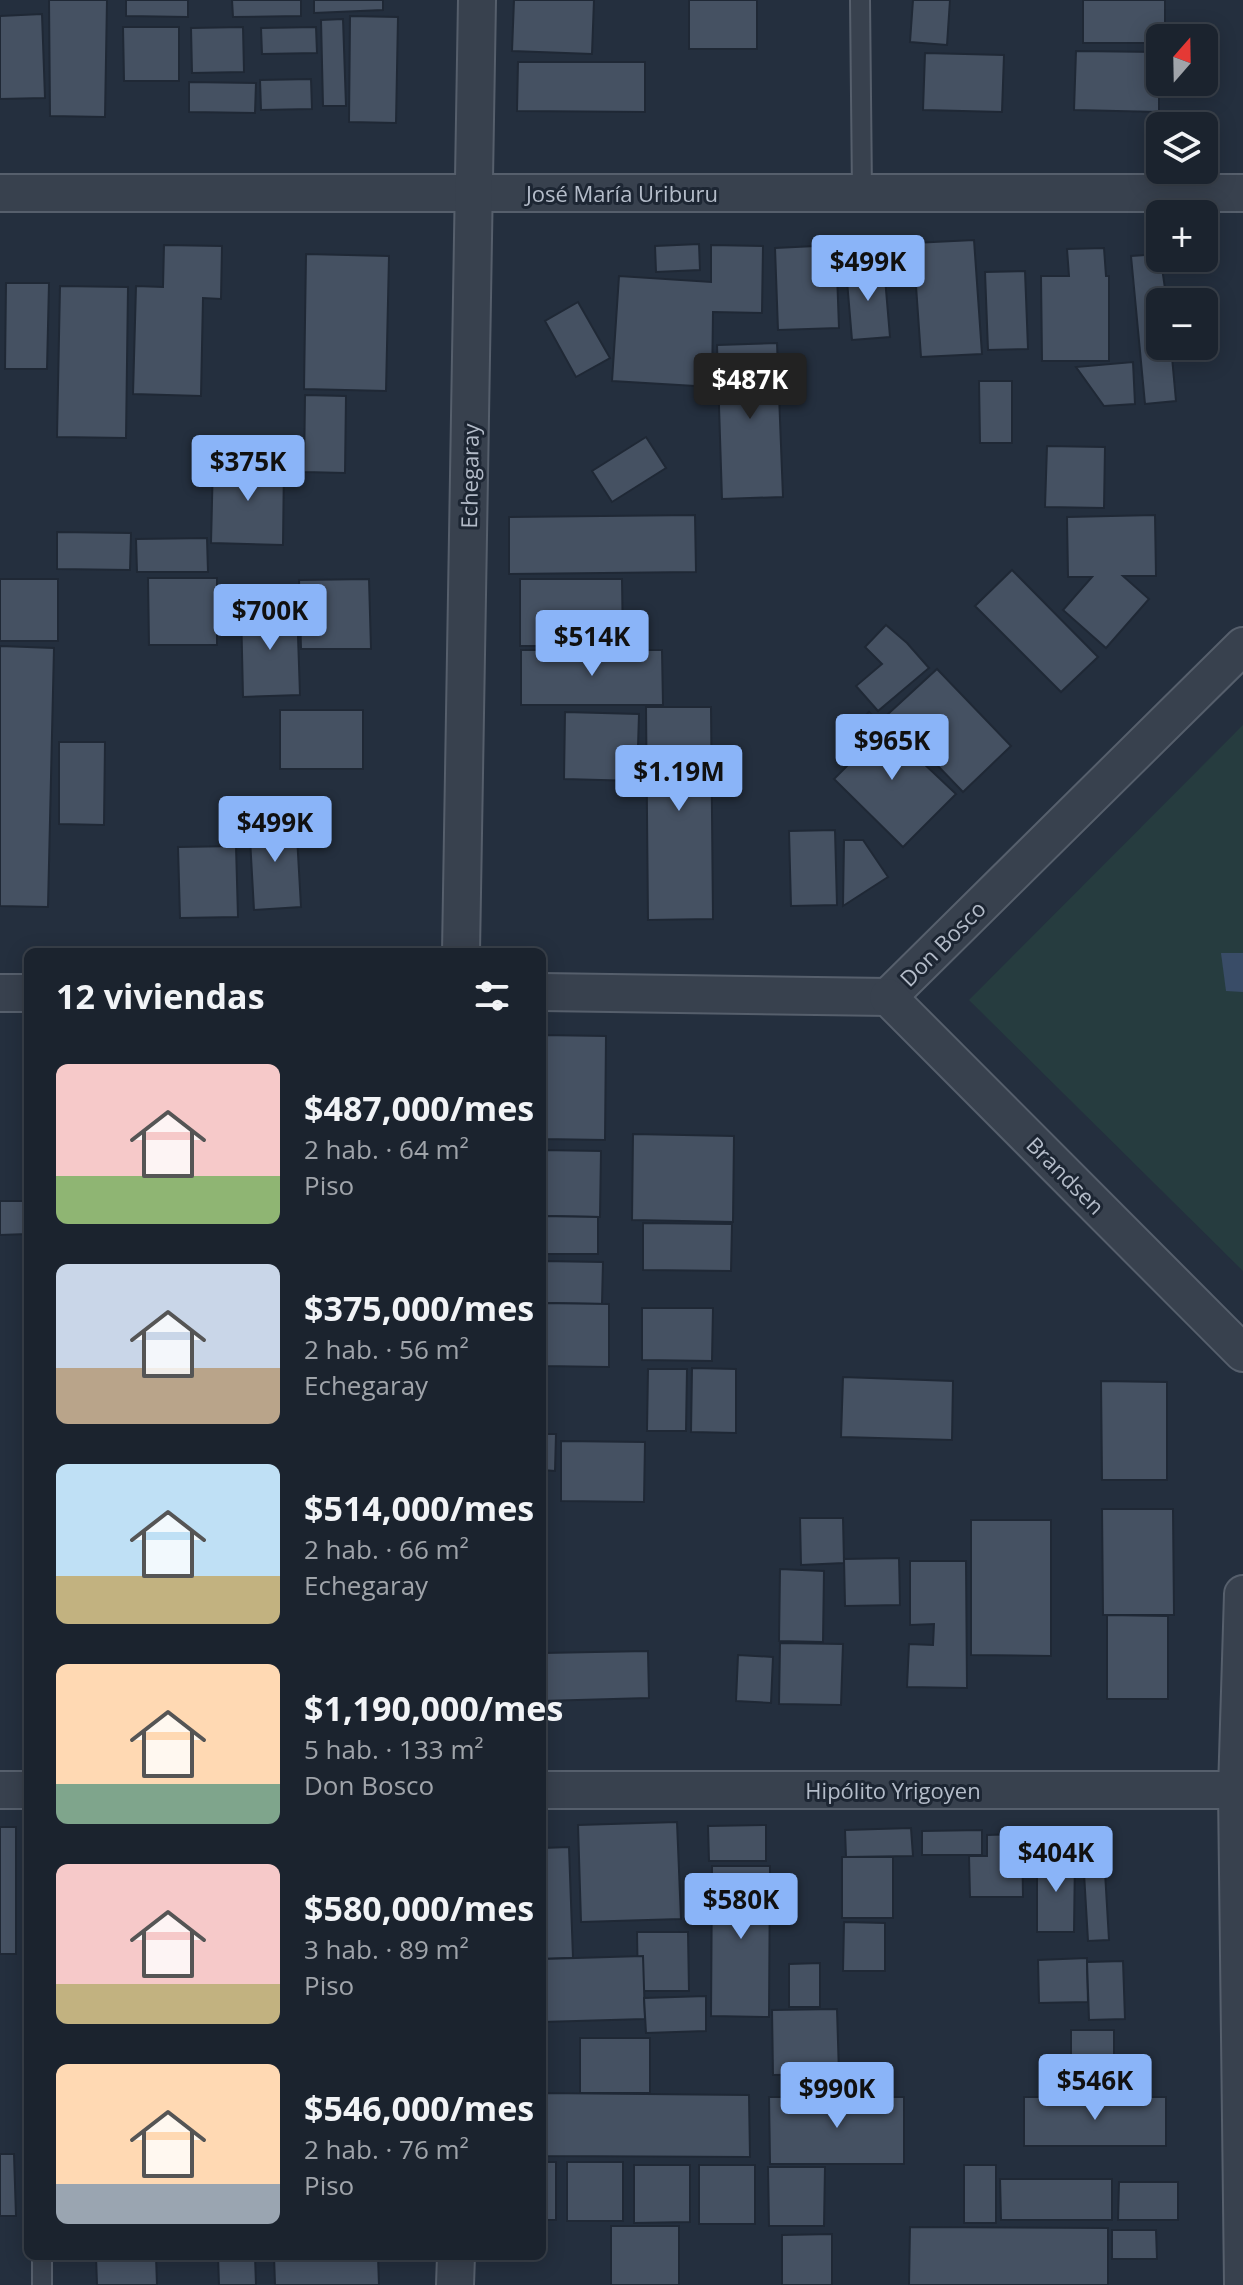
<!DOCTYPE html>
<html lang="es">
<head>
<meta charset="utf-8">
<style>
	:root { --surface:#1b232e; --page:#242b36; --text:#f1f3f6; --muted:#a0a4aa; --line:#39404a; --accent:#8ab4f8 }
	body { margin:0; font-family:"Open Sans",sans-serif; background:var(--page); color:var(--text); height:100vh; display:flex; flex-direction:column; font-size:30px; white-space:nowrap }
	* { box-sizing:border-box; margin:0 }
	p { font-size:26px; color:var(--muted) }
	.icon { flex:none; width:44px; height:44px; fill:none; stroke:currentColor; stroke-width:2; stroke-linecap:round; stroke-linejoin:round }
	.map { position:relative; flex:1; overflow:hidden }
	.sheet { position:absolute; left:24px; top:948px; width:522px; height:1312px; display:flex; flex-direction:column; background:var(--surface); border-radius:12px; box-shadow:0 4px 20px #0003,0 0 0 2px var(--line) }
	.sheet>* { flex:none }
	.needle { width:52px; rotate:20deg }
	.fabs { position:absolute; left:1146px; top:24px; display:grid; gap:16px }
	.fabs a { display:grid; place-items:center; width:72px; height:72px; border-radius:12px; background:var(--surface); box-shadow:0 4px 20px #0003,0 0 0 2px var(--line); font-size:40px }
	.price { position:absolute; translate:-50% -68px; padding:0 18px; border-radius:8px; background:var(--accent); color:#111; font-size:26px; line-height:52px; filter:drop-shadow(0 2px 4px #0008) }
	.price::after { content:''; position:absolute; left:50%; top:48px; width:24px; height:18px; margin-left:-12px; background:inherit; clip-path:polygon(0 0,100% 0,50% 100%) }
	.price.current { background:#222; color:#fff }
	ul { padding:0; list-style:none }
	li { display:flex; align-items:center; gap:24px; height:200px; padding:0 32px }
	li span { display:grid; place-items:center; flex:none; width:224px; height:160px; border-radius:12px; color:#555 }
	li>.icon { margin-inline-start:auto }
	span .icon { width:96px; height:96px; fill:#fffc; stroke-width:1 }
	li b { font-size:34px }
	h2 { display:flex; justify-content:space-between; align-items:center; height:96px; padding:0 32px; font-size:34px }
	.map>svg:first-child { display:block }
</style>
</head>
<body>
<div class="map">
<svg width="1243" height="2285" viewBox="0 0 1243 2285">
	<rect width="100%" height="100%" fill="#242f3e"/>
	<polygon fill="#263c3f" points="1243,725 1243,1271 969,1000"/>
	<polygon fill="#394c67" points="1221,953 1243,953 1243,992 1226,991"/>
	<g fill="#455162" stroke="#1f2835" stroke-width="2">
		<polygon points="49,0 107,0 105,117 50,116"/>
		<polygon points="126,0 188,0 188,17 126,16"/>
		<polygon points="232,0 301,0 301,16 233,17"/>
		<polygon points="314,0 383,0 383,10 314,13"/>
		<polygon points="514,0 594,0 592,54 512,51"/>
		<rect x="689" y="0" width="68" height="49"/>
		<polygon points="913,0 950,0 947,45 910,42"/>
		<polygon points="1083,0 1165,0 1165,38 1160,38 1160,43 1083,43"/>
		<polygon points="42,14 45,98 0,99 0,16"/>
		<polygon points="350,16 398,17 396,123 349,122"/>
		<polygon points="343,19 346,106 323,106 321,20"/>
		<polygon points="123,27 179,27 179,81 124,81"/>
		<polygon points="243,27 244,72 192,73 191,28"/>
		<polygon points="316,27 317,53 262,54 261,28"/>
		<polygon points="1076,51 1159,52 1159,112 1074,110"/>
		<polygon points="925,53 1004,55 1002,112 923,110"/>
		<polygon points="518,62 645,62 645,112 517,111"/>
		<polygon points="311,79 312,109 261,110 260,80"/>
		<polygon points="189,82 256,83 255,113 189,112"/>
		<polygon points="974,240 982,354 921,357 913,243"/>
		<polygon points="699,244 700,270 656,272 655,246"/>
		<polygon points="164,245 222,246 221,299 203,298 201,396 133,394 136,286 163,287"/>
		<polygon points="711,245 763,246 762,313 713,312 712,387 612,381 619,276 711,282"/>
		<polygon points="836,245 839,328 778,330 775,248"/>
		<polygon points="1104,248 1106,276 1109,276 1109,361 1042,361 1041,276 1069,276 1067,249"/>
		<polygon points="306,254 389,256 386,391 304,389"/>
		<polygon points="1160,254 1167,302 1160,302 1160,346 1171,346 1176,401 1145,404 1131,256"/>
		<polygon points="884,266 890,337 852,340 846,269"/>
		<polygon points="1025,271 1028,349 988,350 985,272"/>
		<polygon points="6,283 49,283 47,369 5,369"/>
		<polygon points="60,286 128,287 126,438 57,437"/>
		<polygon points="578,302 610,358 576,377 545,321"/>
		<polygon points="777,343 783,497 722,499 717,345"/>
		<polygon points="1133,362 1135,404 1104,406 1076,367"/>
		<polygon points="979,381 1012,381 1012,443 980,443"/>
		<polygon points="305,395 346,396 345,473 304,472"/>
		<polygon points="646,437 666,468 612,502 592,471"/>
		<polygon points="1047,446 1105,447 1104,508 1045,507"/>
		<polygon points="213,461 284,463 283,545 211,543"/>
		<polygon points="695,515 696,572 509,574 509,517"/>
		<polygon points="1155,515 1156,576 1123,576 1149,599 1106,648 1063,610 1092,577 1068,577 1067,517"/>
		<polygon points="57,532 131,533 130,570 57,569"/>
		<polygon points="207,538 208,572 137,572 136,539"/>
		<polygon points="1012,570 1098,657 1061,692 975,606"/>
		<polygon points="148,578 217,578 217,645 149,645"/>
		<rect x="0" y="579" width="58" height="62"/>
		<polygon points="369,579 371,649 301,649 299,580"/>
		<polygon points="520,579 622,579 623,646 520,646"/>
		<polygon points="297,606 300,695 243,697 241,608"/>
		<polygon points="886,625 907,643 929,668 878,711 856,686 882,664 865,647"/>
		<polygon points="0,646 54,648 48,907 0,906"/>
		<polygon points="521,650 662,650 663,705 521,705"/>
		<polygon points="937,669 1011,746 963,792 888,714"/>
		<polygon points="646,707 711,707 713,919 648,920"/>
		<rect x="280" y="710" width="83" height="59"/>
		<polygon points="565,712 639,714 637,781 564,779"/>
		<polygon points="869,712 956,794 903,847 834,779 862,751 846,737"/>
		<polygon points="59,742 105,742 104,825 59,824"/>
		<polygon points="296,818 301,907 254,910 249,821"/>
		<polygon points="835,830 837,905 791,906 789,831"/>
		<polygon points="844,840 863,840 888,877 843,906"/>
		<polygon points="236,846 238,917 180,918 178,847"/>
		<polygon points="542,1035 606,1036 605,1140 542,1139"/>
		<polygon points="633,1134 734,1136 733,1222 632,1220"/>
		<polygon points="542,1150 601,1151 600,1217 542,1216"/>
		<polygon points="0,1201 28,1201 28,1234 0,1235"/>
		<polygon points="542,1216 598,1217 598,1254 542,1254"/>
		<polygon points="643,1223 732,1224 731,1271 643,1270"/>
		<polygon points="542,1261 603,1262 602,1304 542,1303"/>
		<polygon points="542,1303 609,1304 609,1367 542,1366"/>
		<polygon points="642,1308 713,1308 712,1361 642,1360"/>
		<polygon points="692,1368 736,1369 736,1433 691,1432"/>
		<polygon points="648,1369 687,1369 686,1431 647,1431"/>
		<polygon points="843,1377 953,1381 952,1440 841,1437"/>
		<polygon points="1101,1381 1167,1382 1167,1480 1102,1480"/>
		<polygon points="542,1434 556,1434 555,1471 542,1470"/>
		<polygon points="561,1441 645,1442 644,1502 561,1501"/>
		<polygon points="1102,1509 1173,1509 1174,1615 1103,1615"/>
		<polygon points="800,1518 843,1518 844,1563 801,1565"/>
		<polygon points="971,1520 1051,1520 1051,1656 971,1655"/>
		<polygon points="899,1558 900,1605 845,1606 844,1559"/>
		<polygon points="910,1561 966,1561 967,1688 907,1687 909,1644 933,1645 934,1624 910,1625"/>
		<polygon points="780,1569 824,1571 823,1642 779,1641"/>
		<polygon points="1107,1615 1168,1616 1168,1699 1107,1699"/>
		<polygon points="780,1643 843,1644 841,1705 779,1704"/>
		<polygon points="648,1651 649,1698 542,1701 542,1653"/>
		<polygon points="738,1655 773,1657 771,1703 736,1701"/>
		<polygon points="677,1822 681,1919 581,1922 578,1825"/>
		<polygon points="766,1825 766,1861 709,1861 708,1826"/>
		<rect x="0" y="1827" width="16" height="127"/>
		<polygon points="911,1828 913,1856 846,1857 845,1830"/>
		<polygon points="982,1830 982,1855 922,1855 922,1831"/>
		<polygon points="1022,1834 1023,1897 970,1897 969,1856 987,1856 987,1835"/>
		<polygon points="569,1847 573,1958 542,1959 542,1848"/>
		<polygon points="1104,1855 1109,1940 1088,1941 1083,1856"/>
		<polygon points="1037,1856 1075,1856 1074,1932 1037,1932"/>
		<rect x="842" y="1857" width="51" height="61"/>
		<polygon points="712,1866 770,1866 769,2017 711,2016"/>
		<polygon points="844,1922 885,1923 885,1971 843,1971"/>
		<polygon points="637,1932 688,1932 689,1991 638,1991"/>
		<polygon points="643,1956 645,2019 542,2022 542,1959"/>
		<polygon points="1087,1958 1088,2002 1039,2003 1038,1960"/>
		<polygon points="1123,1961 1125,2019 1089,2020 1087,1962"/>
		<polygon points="820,1963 820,2007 789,2007 789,1964"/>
		<polygon points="706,1996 706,2031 646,2033 644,1998"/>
		<polygon points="837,2009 839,2074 773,2075 772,2010"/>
		<rect x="1071" y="2030" width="43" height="64"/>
		<rect x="580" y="2038" width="70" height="55"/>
		<polygon points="542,2093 749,2095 750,2157 542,2156"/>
		<polygon points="769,2097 904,2097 904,2164 770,2164"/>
		<rect x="1024" y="2097" width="142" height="49"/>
		<polygon points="0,2154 14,2154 16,2216 0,2216"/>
		<rect x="542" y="2162" width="14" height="58"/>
		<rect x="567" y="2162" width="56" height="59"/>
		<polygon points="634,2165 690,2165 690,2222 634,2223"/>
		<rect x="699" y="2165" width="56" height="59"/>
		<rect x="964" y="2165" width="32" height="58"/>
		<polygon points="768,2167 825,2167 824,2226 769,2226"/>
		<polygon points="1000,2179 1112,2179 1112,2220 1001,2220"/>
		<polygon points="1119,2182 1178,2182 1178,2220 1118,2220"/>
		<rect x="611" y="2226" width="68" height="59"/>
		<polygon points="910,2227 1108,2228 1108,2285 909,2285"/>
		<polygon points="1112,2230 1156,2230 1157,2259 1112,2259"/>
		<polygon points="832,2234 832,2285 782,2285 782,2235"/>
		<polygon points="96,2256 156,2256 157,2285 97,2285"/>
		<polygon points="218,2256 255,2256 256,2285 219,2285"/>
		<polygon points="274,2256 378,2256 379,2285 275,2285"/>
	</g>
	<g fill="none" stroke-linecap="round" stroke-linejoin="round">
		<defs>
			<g id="service">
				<polyline points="860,0 862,192"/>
				<polyline points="42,2256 42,2285"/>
			</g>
			<g id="minor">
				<polyline points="0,193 1243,193"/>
				<polyline points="461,952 477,0"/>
				<polyline points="542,992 888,997 1243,646"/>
				<polyline points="0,993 28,993"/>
				<polyline points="888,997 1243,1353"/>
				<polyline points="1243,1594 1237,1790 1243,2284"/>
				<polyline points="0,1790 28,1790"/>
				<polyline points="542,1790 1243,1790"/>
				<polyline points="455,2285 456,2256"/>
			</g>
		</defs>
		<use href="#service" stroke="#565f6c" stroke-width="22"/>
		<use href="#minor" stroke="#565f6c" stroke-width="40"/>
		<use href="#service" stroke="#38414e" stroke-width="18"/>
		<use href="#minor" stroke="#38414e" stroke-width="36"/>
	</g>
	<g text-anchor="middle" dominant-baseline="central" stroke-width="6" stroke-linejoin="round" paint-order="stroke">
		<g font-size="22" fill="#b4bcc9" stroke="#1d2633">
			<text x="622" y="193">José María Uriburu</text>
			<text transform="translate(469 476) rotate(-89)">Echegaray</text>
			<text transform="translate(942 943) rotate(-45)">Don Bosco</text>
			<text transform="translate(1066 1175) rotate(45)">Brandsen</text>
			<text x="893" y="1790">Hipólito Yrigoyen</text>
		</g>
	</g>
</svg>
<div class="fabs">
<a><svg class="needle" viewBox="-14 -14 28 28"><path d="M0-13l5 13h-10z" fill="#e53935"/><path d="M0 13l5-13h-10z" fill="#a0a4aa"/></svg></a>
<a><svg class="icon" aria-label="layers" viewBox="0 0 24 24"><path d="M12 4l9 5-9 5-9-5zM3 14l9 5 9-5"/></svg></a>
<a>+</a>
<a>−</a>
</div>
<b class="price" style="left:868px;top:303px">$499K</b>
<b class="price current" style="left:750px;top:421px">$487K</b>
<b class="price" style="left:248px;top:503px">$375K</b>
<b class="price" style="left:270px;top:652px">$700K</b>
<b class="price" style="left:592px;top:678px">$514K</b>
<b class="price" style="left:892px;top:782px">$965K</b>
<b class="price" style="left:679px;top:813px">$1.19M</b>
<b class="price" style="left:275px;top:864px">$499K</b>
<b class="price" style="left:1056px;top:1894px">$404K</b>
<b class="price" style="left:741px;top:1941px">$580K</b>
<b class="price" style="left:1095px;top:2122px">$546K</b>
<b class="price" style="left:837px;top:2130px">$990K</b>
<section class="sheet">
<h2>12 viviendas<svg class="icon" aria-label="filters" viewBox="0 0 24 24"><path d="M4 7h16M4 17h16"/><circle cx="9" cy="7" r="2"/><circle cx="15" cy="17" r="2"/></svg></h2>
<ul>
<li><span style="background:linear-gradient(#f6c9c9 70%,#8fb573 0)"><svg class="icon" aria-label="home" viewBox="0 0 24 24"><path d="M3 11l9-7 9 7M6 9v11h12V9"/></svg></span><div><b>$487,000/mes</b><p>2 hab. · 64 m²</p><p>Piso</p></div></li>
<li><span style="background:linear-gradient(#c9d6e8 65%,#b9a48a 0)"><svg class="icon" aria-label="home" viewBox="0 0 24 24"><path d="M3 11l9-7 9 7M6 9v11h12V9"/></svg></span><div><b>$375,000/mes</b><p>2 hab. · 56 m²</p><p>Echegaray</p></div></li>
<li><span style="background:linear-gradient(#bfe0f5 70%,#c2b280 0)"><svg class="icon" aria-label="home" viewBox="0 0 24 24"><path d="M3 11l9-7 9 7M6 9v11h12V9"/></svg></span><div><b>$514,000/mes</b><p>2 hab. · 66 m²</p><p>Echegaray</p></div></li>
<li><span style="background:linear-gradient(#ffd9b3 75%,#7fa58c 0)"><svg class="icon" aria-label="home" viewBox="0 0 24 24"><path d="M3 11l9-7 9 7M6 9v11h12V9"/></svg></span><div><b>$1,190,000/mes</b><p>5 hab. · 133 m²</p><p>Don Bosco</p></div></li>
<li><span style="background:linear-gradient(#f6c9c9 75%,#c2b280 0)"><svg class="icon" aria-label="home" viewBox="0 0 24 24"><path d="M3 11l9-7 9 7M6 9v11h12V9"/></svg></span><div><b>$580,000/mes</b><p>3 hab. · 89 m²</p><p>Piso</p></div></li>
<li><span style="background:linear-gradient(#ffd9b3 75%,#9aa5b1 0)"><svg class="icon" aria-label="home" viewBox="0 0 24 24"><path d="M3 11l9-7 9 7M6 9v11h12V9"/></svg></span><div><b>$546,000/mes</b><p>2 hab. · 76 m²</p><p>Piso</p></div></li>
</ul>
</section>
</div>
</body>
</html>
